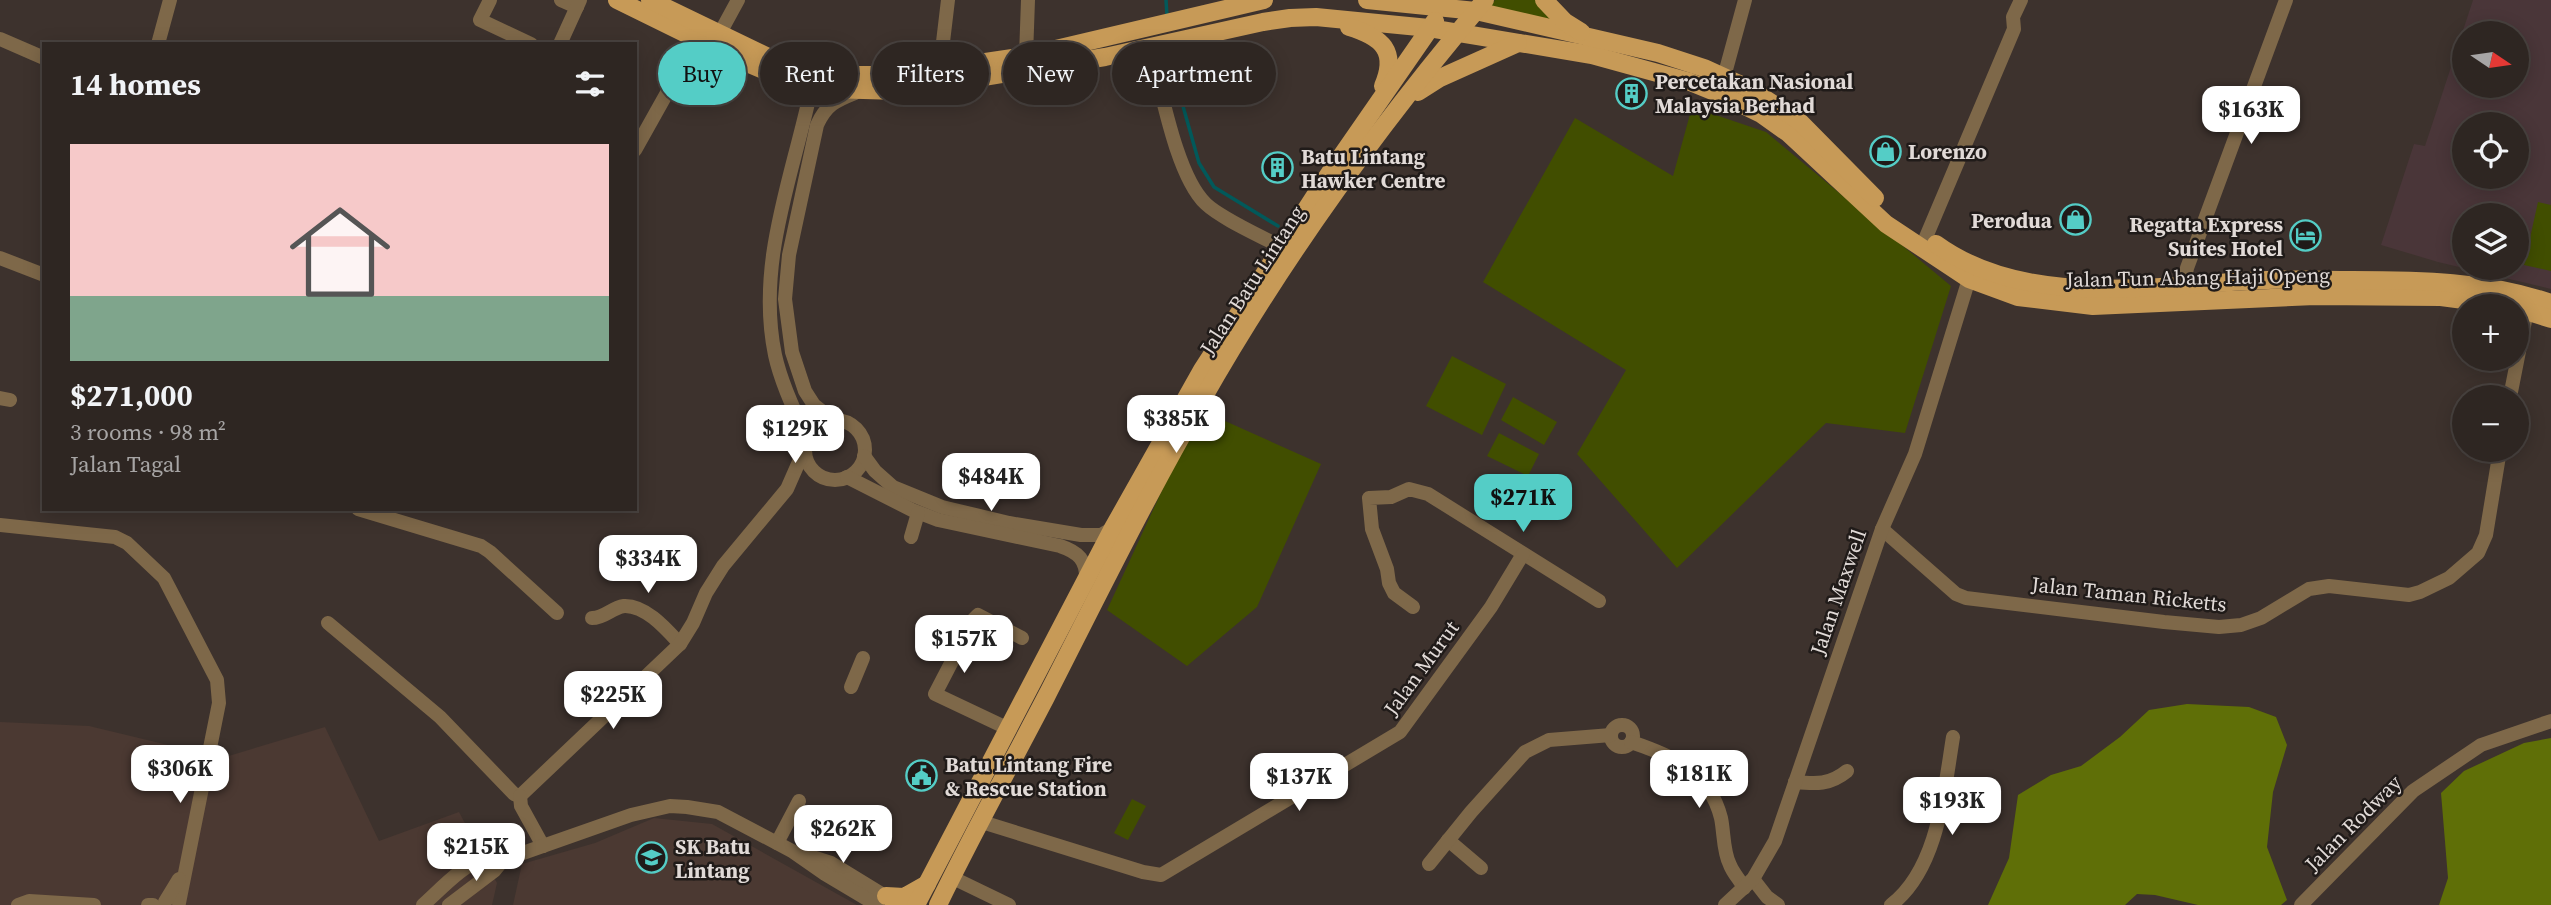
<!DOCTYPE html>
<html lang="en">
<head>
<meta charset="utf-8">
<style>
	:root { --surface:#2e2622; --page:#3a322f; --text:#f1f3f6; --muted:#a7a5a5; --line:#494340; --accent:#54cdc6 }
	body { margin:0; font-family:"Source Serif 4",serif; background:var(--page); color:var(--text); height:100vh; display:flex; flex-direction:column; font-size:26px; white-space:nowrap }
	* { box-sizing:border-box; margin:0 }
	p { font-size:23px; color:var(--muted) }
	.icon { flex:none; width:38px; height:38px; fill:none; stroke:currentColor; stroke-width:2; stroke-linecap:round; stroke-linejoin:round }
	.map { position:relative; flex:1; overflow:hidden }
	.side { position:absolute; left:42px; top:42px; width:595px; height:469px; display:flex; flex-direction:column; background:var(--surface); border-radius:0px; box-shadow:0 4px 18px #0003,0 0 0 2px var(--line) }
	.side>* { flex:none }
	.hud { position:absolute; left:658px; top:42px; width:665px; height:63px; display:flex; gap:14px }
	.needle { width:46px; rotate:103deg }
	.controls { position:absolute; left:2452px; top:21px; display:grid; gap:14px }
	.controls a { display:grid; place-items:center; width:77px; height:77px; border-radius:50%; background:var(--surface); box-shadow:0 4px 18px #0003,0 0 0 2px var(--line); font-size:35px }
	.price { position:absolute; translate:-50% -60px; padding:0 16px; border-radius:14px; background:#fff; color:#222; font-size:23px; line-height:46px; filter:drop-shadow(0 2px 4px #0008) }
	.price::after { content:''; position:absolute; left:50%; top:42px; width:21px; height:16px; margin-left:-10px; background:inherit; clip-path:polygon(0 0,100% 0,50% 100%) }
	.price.selected { background:var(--accent); color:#111 }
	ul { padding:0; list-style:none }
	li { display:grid; align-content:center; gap:14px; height:371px; padding:0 28px }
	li+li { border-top:2px solid var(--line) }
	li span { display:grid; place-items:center; height:217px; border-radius:0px; color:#555 }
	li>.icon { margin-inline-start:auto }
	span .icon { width:126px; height:126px; fill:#fffc; stroke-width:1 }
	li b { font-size:30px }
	h2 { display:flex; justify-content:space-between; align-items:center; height:84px; padding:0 28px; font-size:30px }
	.tag { padding:0 24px; border-radius:32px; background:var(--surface); box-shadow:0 4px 18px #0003,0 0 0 2px var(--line); font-size:24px; line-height:63px }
	.tag.selected { background:var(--accent); color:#111 }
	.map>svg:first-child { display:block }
</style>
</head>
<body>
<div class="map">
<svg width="2551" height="905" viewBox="0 0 2551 905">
	<rect width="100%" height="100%" fill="#3d322d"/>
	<g fill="#4b3932">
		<polygon points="0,722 89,726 222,758 325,727 379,841 459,812 497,883 492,905 0,905"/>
		<polygon points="654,818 712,824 857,905 513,905 522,864 595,843"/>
	</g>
	<path fill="#4a3639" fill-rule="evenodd" d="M2473 0H2551V289L2438 262 2381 245 2414 144 2425 146ZM2464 33H2516V86H2464ZM2464 124H2516V177H2464ZM2464 215H2516V268H2464Z"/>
	<g fill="#414e00">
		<polygon points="1495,0 1537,0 1553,20 1490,6"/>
		<polygon points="1692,107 1766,132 1951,286 1905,433 1826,423 1677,568 1577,454 1626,370 1483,282 1575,118 1673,176"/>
		<polygon points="2538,202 2551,205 2551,271 2524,265"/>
		<polygon points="1452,356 1506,384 1482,435 1426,406"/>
		<polygon points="1513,397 1557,422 1544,445 1501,420"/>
		<polygon points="1205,412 1321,464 1257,607 1187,666 1107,610 1170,473"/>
		<polygon points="1499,433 1539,454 1528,476 1487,456"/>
		<polygon points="1132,799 1146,806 1128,840 1114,833"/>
	</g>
	<g fill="#5f6f07">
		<polygon points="2187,704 2249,707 2276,717 2287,745 2273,792 2267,847 2287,900 2281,905 2198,905 2155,895 2137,894 2125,905 1988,905 2009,858 2018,795 2051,775 2081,766 2120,737 2149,710"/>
		<polygon points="2551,738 2551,905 2439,905 2448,878 2441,793 2464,771 2524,743"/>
	</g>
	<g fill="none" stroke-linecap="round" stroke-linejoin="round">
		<g stroke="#02595a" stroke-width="3.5">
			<polyline points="1166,0 1167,16"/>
			<polyline points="1169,48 1170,60 1199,163 1214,187 1278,226"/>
		</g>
		<g stroke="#7e6849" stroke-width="14">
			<polyline points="490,0 480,20 531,44"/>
			<polyline points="561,0 577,7"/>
			<polyline points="720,33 738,0"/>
			<polyline points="0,39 44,58"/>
			<polyline points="158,44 170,0"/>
			<polyline points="560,44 580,0"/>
			<path d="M1150 47C1161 88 1176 176 1206 204 1222 219 1261 236 1281 247"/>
			<polyline points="1026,56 1028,0"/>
			<polyline points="944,67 943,42 948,0"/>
			<polyline points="1724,77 1745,0"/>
			<path d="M797 82 807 96 808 103C789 186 757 268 775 355 781 383 795 413 808 439"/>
			<polyline points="635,150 686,59"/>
			<polyline points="1926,237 2014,29 2013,17 2021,0"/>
			<polyline points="0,258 44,275"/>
			<polyline points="2184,285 2187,268 2286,0"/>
			<polyline points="2510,397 2527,311"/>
			<polyline points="0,398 10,400"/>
			<path d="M833 420 814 405 805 391 792 352 785 299 789 255 817 125C826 105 835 101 855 93"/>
			<circle cx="835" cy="450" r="30"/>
			<polyline points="864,456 875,471 893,487 942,507 1009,523 1081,535 1101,535 1113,528"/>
			<path d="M847 477 912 510 938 520 1060 546C1078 552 1087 560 1086 580"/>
			<polyline points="358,509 481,546 490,552 557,613"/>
			<polyline points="0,525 115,537 127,543 164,578 217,680 219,703 179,903"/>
			<polyline points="1882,529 1956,594 1966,598 2164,622 2219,627 2241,625 2261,618 2309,589 2329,586 2409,595 2420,592 2449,578 2478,553 2486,535 2500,450"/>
			<polyline points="911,537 918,513"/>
			<polyline points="1413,607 1394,593 1389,583 1387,569 1372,529 1369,498 1391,497 1409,489 1428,494 1599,601"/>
			<path d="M592 618C605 618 611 608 624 606 646 605 667 630 680 644"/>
			<polyline points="328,623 440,717 514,794 520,796"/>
			<polyline points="851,687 863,658"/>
			<circle cx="1622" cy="736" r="11"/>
			<polyline points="1009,729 935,694 974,619 978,615 1022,638"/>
			<path d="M1631 742C1673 756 1709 771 1721 818 1724 832 1723 852 1730 865 1733 873 1740 880 1744 888"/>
			<path d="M1795 782C1816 784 1830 785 1847 771"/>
			<polyline points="520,796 680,644 693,623 706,593 723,566 787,489 805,448"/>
			<polyline points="520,796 521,806 543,846"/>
			<polyline points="982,822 1143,872 1161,875 1400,732 1491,607 1523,554"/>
			<polyline points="1448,840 1481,868"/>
			<polyline points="777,843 799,801"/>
			<polyline points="803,854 831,863 893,901"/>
			<polyline points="503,860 631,815 670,806 687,807 718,812 792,851 825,874 877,905"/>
			<polyline points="1429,864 1471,812 1525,752 1549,740 1611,735"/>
			<polyline points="951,877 1009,905"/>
			<polyline points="1753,879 1767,897 1778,905"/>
			<polyline points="165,902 179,879"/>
			<polyline points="18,905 29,901 94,905"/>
			<polyline points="148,905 153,905"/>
			<path d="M423 905C439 891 465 862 486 858 491 857 498 859 503 860"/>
			<polyline points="449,905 494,871 503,860"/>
			<polyline points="1725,905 1753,879 1775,841 1882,529 1915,454 1969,279"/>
			<path d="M1891 905C1938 869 1944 792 1953 737"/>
			<polyline points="2301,905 2413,791 2481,745 2551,721"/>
		</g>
		<g stroke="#c79a57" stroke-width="18">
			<polyline points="617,0 735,58 785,79 828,89 899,91 1105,57 1263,22 1290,18 1316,17 1429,28 1592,55 1690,82 1722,95 1761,114 1788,133 1886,224 1969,279 2018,297 2093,306 2315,296 2441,297 2509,306"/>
			<polyline points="650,0 789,67 831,75 897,75 1026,56 1264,0"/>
			<polyline points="1367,0 1476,11 1658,53 1704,68 1750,89 1799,121 1875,198"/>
			<polyline points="1544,0 1565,22 1581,32"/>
			<path d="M1349 27C1382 37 1398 51 1383 86"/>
			<polyline points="1418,92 1440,78 1518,43"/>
			<path d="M1936 244C2028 311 2162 284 2267 280 2295 279 2324 280 2352 280 2420 280 2486 281 2551 303"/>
			<polyline points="2516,308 2551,319"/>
			<polyline points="886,896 904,897 927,884"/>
			<polyline points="916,905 1113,528 1202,370 1331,171 1435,21"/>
			<path d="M938 905C972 835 1010 766 1046 697 1097 597 1146 497 1202 400 1282 259 1381 123 1485 0"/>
		</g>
	</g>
	<defs>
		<symbol id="building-ring" viewBox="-11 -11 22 22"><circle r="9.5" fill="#201b19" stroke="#54cdc6" stroke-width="1.5"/><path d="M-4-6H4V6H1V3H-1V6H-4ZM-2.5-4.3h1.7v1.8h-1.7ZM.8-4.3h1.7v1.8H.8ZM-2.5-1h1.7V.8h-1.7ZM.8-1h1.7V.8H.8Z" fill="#54cdc6"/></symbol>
		<symbol id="shop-ring" viewBox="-11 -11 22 22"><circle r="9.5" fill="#201b19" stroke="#54cdc6" stroke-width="1.5"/><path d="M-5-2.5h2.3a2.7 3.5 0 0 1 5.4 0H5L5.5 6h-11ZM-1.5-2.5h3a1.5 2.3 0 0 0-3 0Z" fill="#54cdc6"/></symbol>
		<symbol id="hotel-ring" viewBox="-11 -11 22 22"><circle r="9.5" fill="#201b19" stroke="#54cdc6" stroke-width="1.5"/><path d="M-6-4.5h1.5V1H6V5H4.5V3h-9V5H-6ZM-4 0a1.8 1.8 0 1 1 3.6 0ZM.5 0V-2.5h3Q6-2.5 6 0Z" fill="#54cdc6"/></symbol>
		<symbol id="civic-ring" viewBox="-11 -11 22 22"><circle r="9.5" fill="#201b19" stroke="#54cdc6" stroke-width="1.5"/><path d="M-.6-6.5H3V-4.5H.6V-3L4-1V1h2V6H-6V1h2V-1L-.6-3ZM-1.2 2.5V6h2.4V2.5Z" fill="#54cdc6"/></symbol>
		<symbol id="school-ring" viewBox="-11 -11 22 22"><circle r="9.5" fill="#201b19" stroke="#54cdc6" stroke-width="1.5"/><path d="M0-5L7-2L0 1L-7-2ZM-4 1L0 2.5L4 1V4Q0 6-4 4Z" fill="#54cdc6"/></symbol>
	</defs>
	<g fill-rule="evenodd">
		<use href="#building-ring" x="1614" y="76" width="35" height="35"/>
		<use href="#shop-ring" x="1868" y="134" width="35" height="35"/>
		<use href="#building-ring" x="1260" y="150" width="35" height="35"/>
		<use href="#shop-ring" x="2058" y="202" width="35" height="35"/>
		<use href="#hotel-ring" x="2288" y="218" width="35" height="35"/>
		<use href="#civic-ring" x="904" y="758" width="35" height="35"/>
		<use href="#school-ring" x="634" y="840" width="35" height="35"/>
	</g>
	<g text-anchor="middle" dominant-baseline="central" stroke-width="5" stroke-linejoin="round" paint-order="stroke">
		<g font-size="21" font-weight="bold" fill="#e1dad7" stroke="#201b19" text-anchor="start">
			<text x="1655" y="81">Percetakan Nasional<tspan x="1655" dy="24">Malaysia Berhad</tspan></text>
			<text x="1908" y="151">Lorenzo</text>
			<text x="1301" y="156">Batu Lintang<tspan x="1301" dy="24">Hawker Centre</tspan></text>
			<text x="2052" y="220" text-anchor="end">Perodua</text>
			<text x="2283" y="224" text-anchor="end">Regatta Express<tspan x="2283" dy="24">Suites Hotel</tspan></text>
			<text x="945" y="764">Batu Lintang Fire<tspan x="945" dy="24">&amp; Rescue Station</tspan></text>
			<text x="675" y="846">SK Batu<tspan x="675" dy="24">Lintang</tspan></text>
		</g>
		<g font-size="21" fill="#e1dad7" stroke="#201b19">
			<text transform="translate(2198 277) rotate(-1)">Jalan Tun Abang Haji Openg</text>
			<text transform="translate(1252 280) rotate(-57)">Jalan Batu Lintang</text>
			<text transform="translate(1838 592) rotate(-71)">Jalan Maxwell</text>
			<text transform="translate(2129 594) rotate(6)">Jalan Taman Ricketts</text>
			<text transform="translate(1421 668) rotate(-54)">Jalan Murut</text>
			<text transform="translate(2353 823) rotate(-45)">Jalan Rodway</text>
		</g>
	</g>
</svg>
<div class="controls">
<a><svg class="needle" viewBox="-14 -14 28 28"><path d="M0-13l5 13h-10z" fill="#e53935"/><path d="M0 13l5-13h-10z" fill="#a7a5a5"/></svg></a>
<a><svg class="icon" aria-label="locate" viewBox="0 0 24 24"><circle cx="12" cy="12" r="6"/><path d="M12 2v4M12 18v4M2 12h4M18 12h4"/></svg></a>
<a><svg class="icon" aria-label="layers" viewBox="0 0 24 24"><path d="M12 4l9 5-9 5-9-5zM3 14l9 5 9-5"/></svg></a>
<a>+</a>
<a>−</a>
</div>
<b class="price" style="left:2251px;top:146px">$163K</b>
<b class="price" style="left:1176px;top:455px">$385K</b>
<b class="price" style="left:795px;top:465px">$129K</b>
<b class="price" style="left:991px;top:513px">$484K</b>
<b class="price selected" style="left:1523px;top:534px">$271K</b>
<b class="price" style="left:648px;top:595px">$334K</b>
<b class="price" style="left:964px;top:675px">$157K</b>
<b class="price" style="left:613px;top:731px">$225K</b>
<b class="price" style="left:180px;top:805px">$306K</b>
<b class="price" style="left:1699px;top:810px">$181K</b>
<b class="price" style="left:1299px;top:813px">$137K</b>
<b class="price" style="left:1952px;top:837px">$193K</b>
<b class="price" style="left:843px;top:865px">$262K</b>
<b class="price" style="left:476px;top:883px">$215K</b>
<div class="hud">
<a class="tag selected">Buy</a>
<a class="tag">Rent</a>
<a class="tag">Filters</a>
<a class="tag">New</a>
<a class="tag">Apartment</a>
</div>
<section class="side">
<h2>14 homes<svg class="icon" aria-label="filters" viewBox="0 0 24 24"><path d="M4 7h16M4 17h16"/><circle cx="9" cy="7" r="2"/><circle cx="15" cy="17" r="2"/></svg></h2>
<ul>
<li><span style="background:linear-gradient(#f6c9c9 70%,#7fa58c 0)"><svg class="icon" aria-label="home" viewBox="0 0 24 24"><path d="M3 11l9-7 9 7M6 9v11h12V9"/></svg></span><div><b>$271,000</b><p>3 rooms · 98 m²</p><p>Jalan Tagal</p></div></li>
</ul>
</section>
</div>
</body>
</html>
